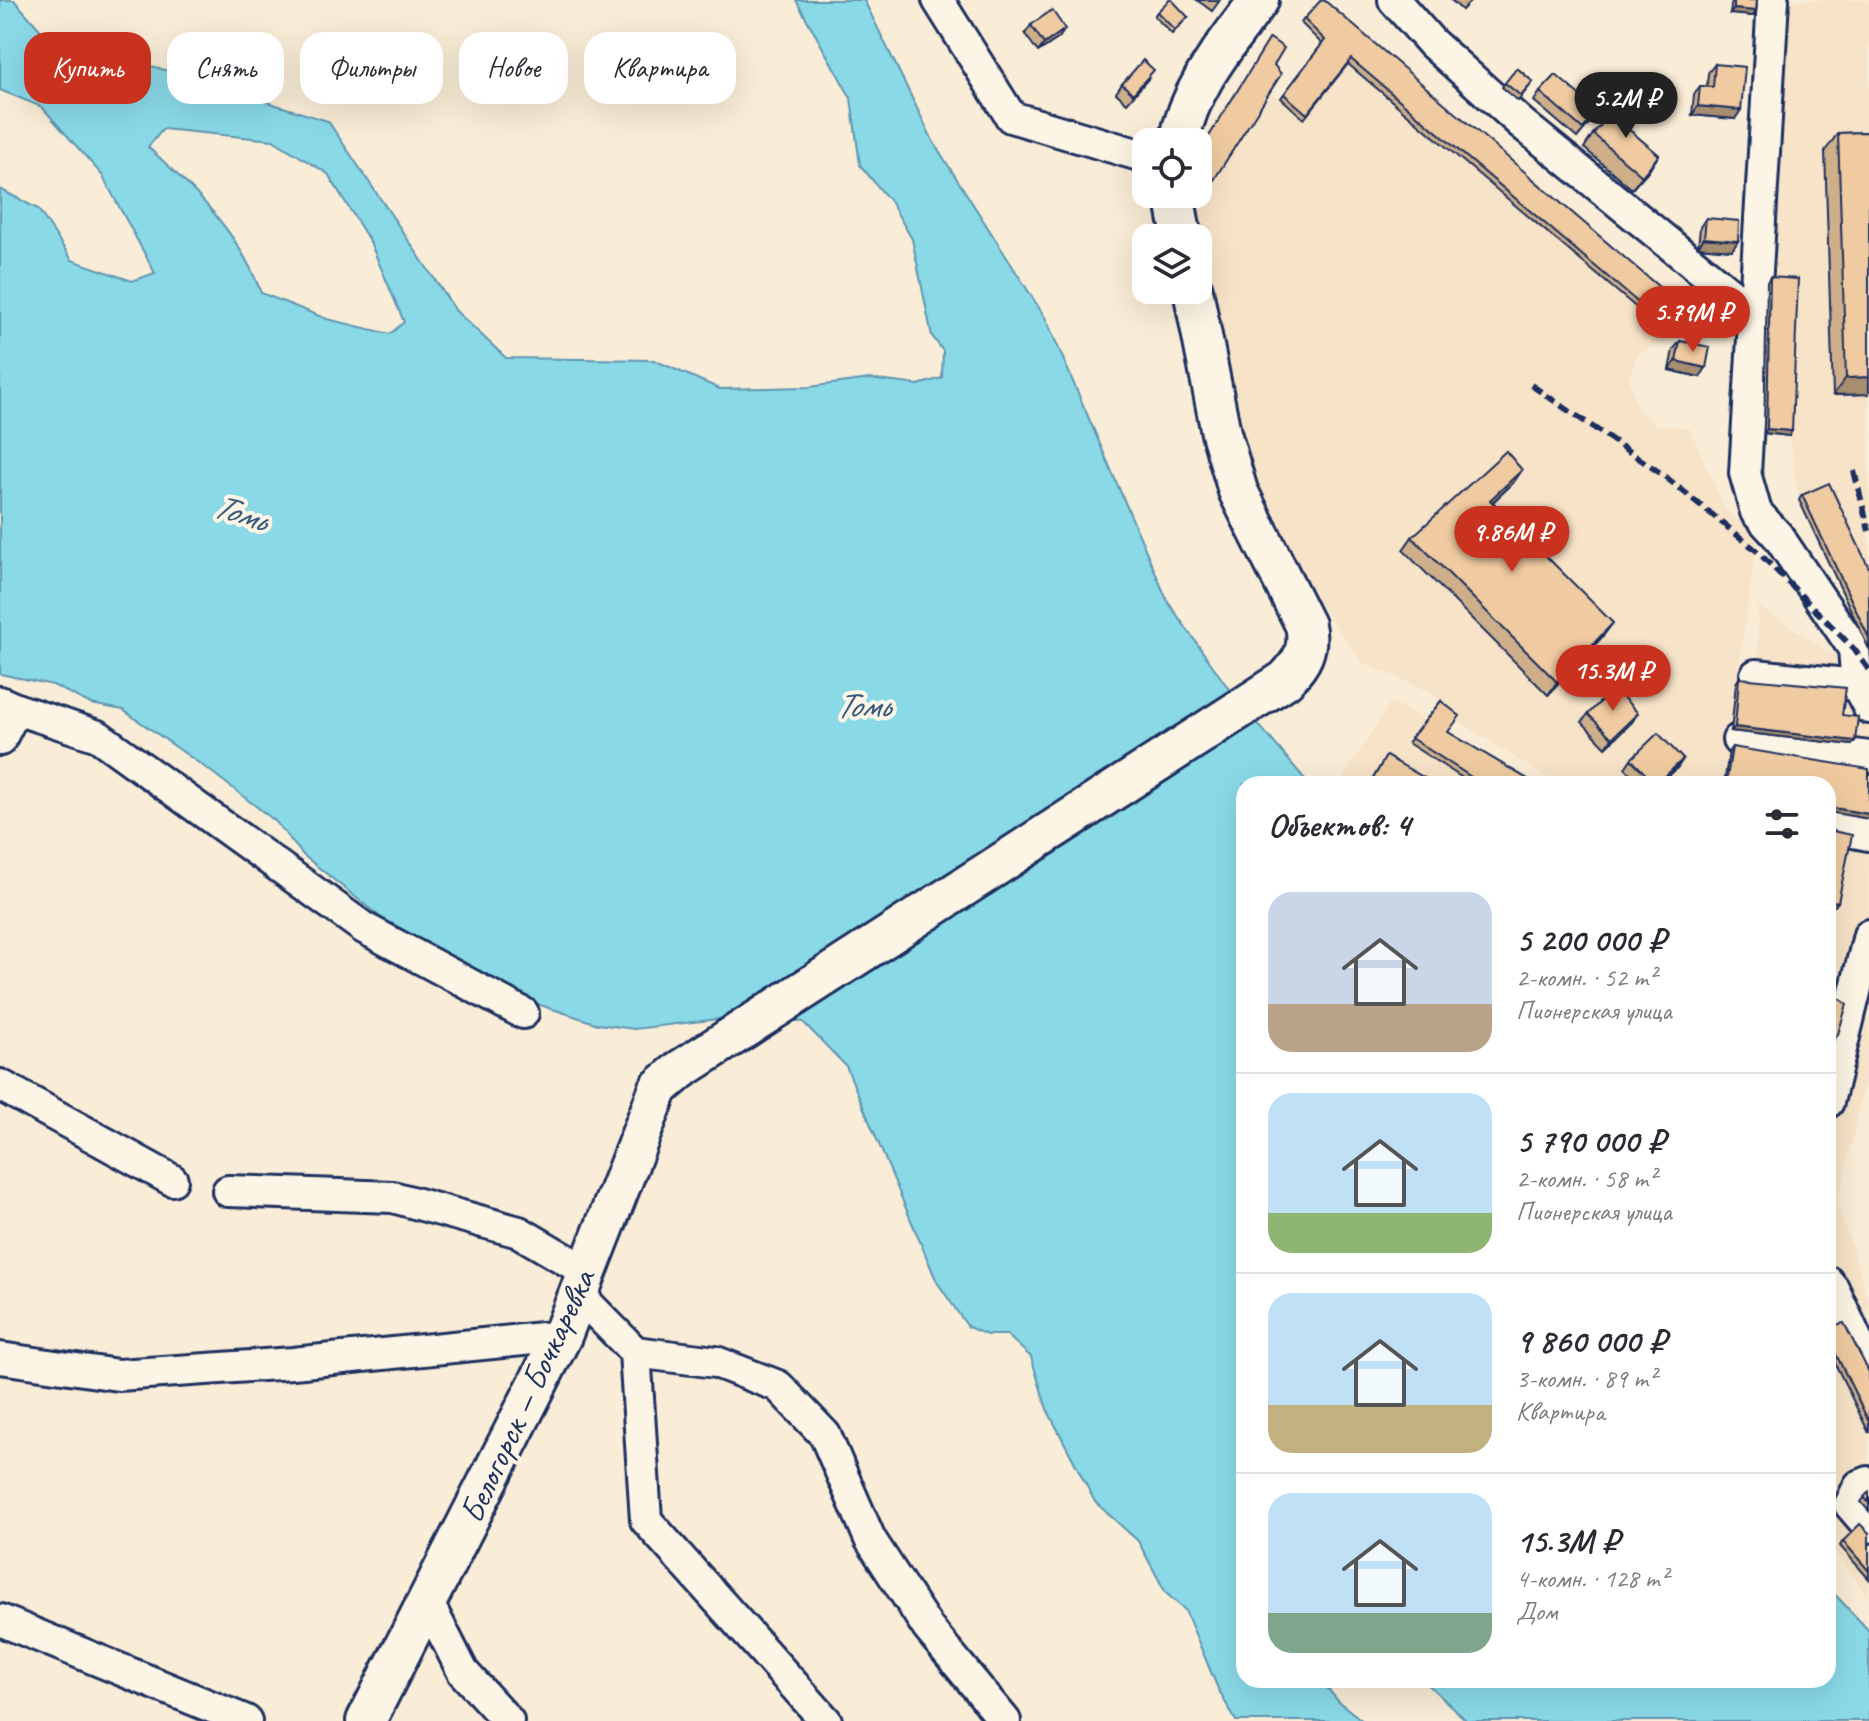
<!DOCTYPE html>
<html lang="ru">
<head>
<meta charset="utf-8">
<style>
	:root { --surface:#fff; --page:#f7f7f7; --text:#2b2b33; --muted:#7c7c81; --line:#e1e1e2; --accent:#c8321e }
	body { margin:0; font-family:Caveat,sans-serif; background:var(--page); color:var(--text); height:100vh; display:flex; flex-direction:column; font-size:30px; white-space:nowrap }
	* { box-sizing:border-box; margin:0 }
	p { font-size:26px; color:var(--muted) }
	.icon { flex:none; width:44px; height:44px; fill:none; stroke:currentColor; stroke-width:2; stroke-linecap:round; stroke-linejoin:round }
	.map { position:relative; flex:1; overflow:hidden }
	.drawer { position:absolute; left:1236px; top:776px; width:600px; height:912px; display:flex; flex-direction:column; background:var(--surface); border-radius:24px; box-shadow:0 8px 32px #0002 }
	.drawer>* { flex:none }
	.top-card { position:absolute; left:24px; top:32px; width:760px; height:72px; display:flex; gap:16px }
	.fabs { position:absolute; left:1132px; top:128px; display:grid; gap:16px }
	.fabs a { display:grid; place-items:center; width:80px; height:80px; border-radius:16px; background:var(--surface); box-shadow:0 8px 32px #0002; font-size:40px }
	.price { position:absolute; translate:-50% -68px; padding:0 18px; border-radius:28px; background:var(--accent); color:#fff; font-size:26px; line-height:52px; filter:drop-shadow(0 2px 4px #0008) }
	.price::after { content:''; position:absolute; left:50%; top:48px; width:24px; height:18px; margin-left:-12px; background:inherit; clip-path:polygon(0 0,100% 0,50% 100%) }
	.price.active { background:#222; color:#fff }
	ul { padding:0; list-style:none }
	li { display:flex; align-items:center; gap:24px; height:200px; padding:0 32px }
	li+li { border-top:2px solid var(--line) }
	li span { display:grid; place-items:center; flex:none; width:224px; height:160px; border-radius:24px; color:#555 }
	li>.icon { margin-inline-start:auto }
	span .icon { width:96px; height:96px; fill:#fffc; stroke-width:1 }
	li b { font-size:34px }
	h2 { display:flex; justify-content:space-between; align-items:center; height:96px; padding:0 32px; font-size:34px }
	.chip { padding:0 28px; border-radius:24px; background:var(--surface); box-shadow:0 8px 32px #0002; font-size:28px; line-height:72px }
	.chip.active { background:var(--accent); color:#fff }
	.map>svg:first-child { display:block }
</style>
</head>
<body>
<div class="map">
<svg width="1869" height="1721" viewBox="0 0 1869 1721">
	<rect width="100%" height="100%" fill="#faedd7"/>
	<filter id="ink" filterUnits="userSpaceOnUse"><feTurbulence type="fractalNoise" baseFrequency=".0125" numOctaves="2"/><feDisplacementMap in="SourceGraphic" scale="16" xChannelSelector="R" yChannelSelector="G"/><feConvolveMatrix kernelMatrix="1 2 1 2 8 2 1 2 1" color-interpolation-filters="sRGB"/></filter>
	<g filter="url(#ink)">
		<g fill="#f7e3c7">
			<polygon points="1781,0 1869,0 1869,579 1825,487 1799,500 1789,436 1767,282"/>
			<polygon points="1348,64 1658,326 1667,341 1638,353 1629,377 1637,409 1655,424 1690,429 1726,511 1758,537 1736,683 1723,784 1557,784 1456,720 1438,705 1437,695 1362,662 1313,594 1248,478 1198,268 1198,238 1187,194 1198,194 1198,181 1210,187 1271,94 1281,98 1304,119"/>
			<polygon points="1758,606 1869,677 1869,1063 1838,1204 1869,1302 1869,1598 1828,1543 1828,784 1759,784"/>
			<polygon points="1391,701 1534,784 1339,784"/>
		</g>
		<g fill="#8ad9e7" stroke="#5e95b0" stroke-width="2" fill-rule="evenodd">
			<path d="M0 0H14L59 51 94 63 139 62 328 121 456 311 506 358 654 360 720 389 809 387 870 379 918 385 942 378 943 351 932 336 912 239 890 201 860 165 851 98 796 0H864L934 143 1046 319 1168 602 1231 692 1309 784H1244V1680H1320L1339 1702 1363 1721H1236L1219 1691 1185 1610 1166 1593 1138 1541 1095 1502 1047 1409 1031 1357 1007 1335H987L968 1327 937 1282 846 1066 803 1022 737 1012 727 1018 634 1029 598 1024 498 991 404 936 303 855 275 821 213 773 123 710 91 704 53 685 0 674V189L38 209 72 260 132 281 155 273 102 175 42 107 0 90ZM163 129 273 140 328 174 370 242 404 322 390 334 327 319 261 293C240 233 194 189 148 147Z"/>
			<polygon points="1828,1587 1869,1631 1869,1721 1467,1721 1423,1680 1828,1680"/>
		</g>
		<g fill="none" stroke-linecap="round" stroke-linejoin="round">
			<defs>
				<g id="minor">
					<polyline points="938,0 1011,117 1146,157"/>
					<polyline points="1394,0 1432,43 1521,123 1753,312"/>
					<polyline points="1773,0 1745,473 1756,512 1778,536 1854,649 1857,685 1869,708"/>
					<polyline points="1756,675 1857,685"/>
					<polyline points="0,702 16,709 0,740"/>
					<polyline points="16,709 98,736 364,928 523,1013"/>
					<polyline points="1738,740 1869,757"/>
					<polyline points="1828,827 1869,835"/>
					<polyline points="0,1085 172,1180"/>
					<polyline points="1828,1102 1869,935"/>
					<polyline points="228,1191 393,1197 519,1232 587,1272"/>
					<polyline points="1828,1282 1833,1288 1869,1367"/>
					<polyline points="578,1294 635,1352 646,1520 826,1721"/>
					<polyline points="635,1352 716,1362 778,1386 825,1435 870,1539 928,1628 1005,1721"/>
					<polyline points="0,1358 118,1375 293,1363 562,1336"/>
					<polyline points="1869,1482 1859,1486 1850,1505 1869,1527"/>
					<polyline points="427,1601 463,1672 508,1721"/>
					<polyline points="0,1620 246,1721"/>
				</g>
				<g id="major">
					<path d="M1179 142C1190 86 1226 45 1259 0"/>
					<polyline points="1174,194 1182,238"/>
					<path d="M366 1721 562 1336 659 1088 680 1070 1285 680C1302 663 1310 649 1305 625L1238 491 1221 433 1193 290"/>
				</g>
			</defs>
			<use href="#minor" stroke="#1b2f5e" stroke-width="36"/>
			<use href="#major" stroke="#1b2f5e" stroke-width="44"/>
			<use href="#minor" stroke="#fcf5e5" stroke-width="30"/>
			<use href="#major" stroke="#fcf5e5" stroke-width="38"/>
			<g stroke="#1b2f5e" stroke-width="6" stroke-dasharray="12 6" stroke-linecap="butt">
				<polyline points="1531,385 1662,474 1757,551 1854,649 1869,670"/>
				<polyline points="1854,471 1869,531"/>
			</g>
		</g>
		<g fill="#ceaf8a" stroke="#1b2f5e" stroke-width="2">
			<polygon points="1197,0 1220,0 1212,11"/>
			<polygon points="1451,0 1472,0 1462,10"/>
			<polygon points="1732,0 1757,0 1756,11 1753,16 1730,14"/>
			<polygon points="1157,12 1188,17 1172,34 1154,16"/>
			<polygon points="1304,19 1676,309 1658,326 1348,64 1304,119 1281,98 1322,44 1301,23"/>
			<polygon points="1031,25 1059,38 1038,52 1025,34"/>
			<polygon points="1715,64 1735,119 1692,115 1694,95 1700,86 1707,86 1708,73"/>
			<polygon points="1274,65 1281,74 1209,187 1198,181 1198,154"/>
			<polygon points="1517,68 1533,82 1518,101 1502,87"/>
			<polygon points="1148,79 1127,103 1116,93 1122,84"/>
			<polygon points="1540,92 1592,120 1577,138 1534,101"/>
			<polygon points="1628,129 1659,155 1632,189 1584,148 1593,134"/>
			<polygon points="1869,132 1869,394 1833,395 1825,151 1838,133"/>
			<polygon points="1706,218 1738,241 1732,250 1698,247 1700,227"/>
			<polygon points="1770,277 1789,436 1764,433 1767,282"/>
			<polygon points="1680,341 1700,377 1669,370 1673,350"/>
			<polygon points="1522,470 1513,483 1493,502 1603,636 1548,695 1403,550 1412,537"/>
			<polygon points="1802,495 1869,568 1869,649 1799,500"/>
			<polygon points="1739,678 1852,745 1731,731 1736,683"/>
			<polygon points="1441,701 1448,732 1536,784 1472,784 1408,743"/>
			<polygon points="1588,714 1632,722 1606,747 1582,722"/>
			<polygon points="1732,747 1828,784 1724,784 1729,751"/>
			<polygon points="1386,756 1435,784 1370,784"/>
			<polygon points="1631,759 1683,759 1677,768 1660,784 1640,784 1625,768"/>
			<polygon points="1828,1327 1869,1372 1869,1433 1828,1349"/>
			<polygon points="1869,1492 1869,1511 1861,1502"/>
			<polygon points="1869,1533 1869,1579 1840,1546 1843,1541"/>
		</g>
		<g fill="#a88e71" stroke="#1b2f5e" stroke-width="2">
			<polygon points="1734,9 1756,11 1753,16 1730,14"/>
			<polygon points="1065,29 1059,38 1038,52 1044,44"/>
			<polygon points="1698,106 1741,110 1735,119 1692,115"/>
			<polygon points="1659,155 1650,169 1632,189 1642,176"/>
			<polygon points="1704,238 1738,241 1732,250 1698,247"/>
			<polygon points="1676,361 1706,368 1700,377 1669,370"/>
			<polygon points="1869,377 1869,394 1833,395 1846,378"/>
			<polygon points="1767,429 1792,431 1789,436 1764,433"/>
			<polygon points="1522,470 1513,483 1481,513 1490,500"/>
			<polygon points="1613,623 1603,636 1548,695 1557,682"/>
			<polygon points="1638,713 1632,722 1606,747 1612,738"/>
			<polygon points="1735,727 1855,741 1852,745 1731,731"/>
			<polygon points="1683,759 1677,768 1660,784 1657,784"/>
			<polygon points="1828,807 1869,814 1869,819 1828,812"/>
			<polygon points="1828,900 1838,902 1835,906 1828,905"/>
		</g>
		<g fill="#f0cba1" stroke="#1b2f5e" stroke-width="2">
			<polygon points="1169,0 1172,0 1188,17 1175,30 1157,12"/>
			<polygon points="1321,0 1324,0 1680,305 1661,322 1351,59 1307,114 1284,94 1325,40 1304,19"/>
			<polygon points="1734,0 1757,0 1756,11 1734,9"/>
			<polygon points="1052,10 1065,29 1044,44 1031,25"/>
			<polygon points="1270,38 1284,48 1274,65 1281,74 1212,183 1198,175 1198,154"/>
			<polygon points="1143,60 1154,70 1133,94 1122,84"/>
			<polygon points="1715,64 1745,67 1741,110 1698,106 1700,86 1713,87"/>
			<polygon points="1517,68 1533,82 1521,96 1505,83"/>
			<polygon points="1556,75 1598,111 1583,129 1540,92"/>
			<polygon points="1620,102 1637,116 1627,128 1659,155 1642,176 1593,134"/>
			<polygon points="1869,132 1869,377 1846,378 1838,133"/>
			<polygon points="1706,218 1739,221 1738,241 1704,238"/>
			<polygon points="1770,277 1798,279 1792,431 1767,429"/>
			<polygon points="1680,341 1710,347 1706,368 1676,361"/>
			<polygon points="1506,451 1522,470 1490,500 1613,623 1557,682 1412,537"/>
			<polygon points="1829,483 1869,568 1869,638 1802,495"/>
			<polygon points="1739,678 1846,688 1842,715 1858,717 1855,741 1735,727"/>
			<polygon points="1614,688 1638,713 1612,738 1588,714"/>
			<polygon points="1441,701 1460,716 1448,732 1536,784 1482,784 1411,738"/>
			<polygon points="1658,733 1683,759 1657,784 1655,784 1631,759"/>
			<polygon points="1732,747 1869,769 1869,814 1828,807 1828,784 1726,784"/>
			<polygon points="1386,756 1435,784 1381,784 1373,779"/>
			<polygon points="1828,830 1852,835 1838,902 1828,900"/>
			<polygon points="1828,991 1847,1004 1838,1034 1828,1050"/>
			<polygon points="1844,1323 1869,1372 1869,1422 1828,1338 1828,1327"/>
			<polygon points="1869,1492 1869,1503 1864,1497"/>
			<polygon points="1860,1524 1869,1533 1869,1571 1843,1541"/>
		</g>
	</g>
	<g text-anchor="middle" dominant-baseline="central" stroke-width="8" stroke-linejoin="round" paint-order="stroke">
		<g font-size="34" fill="#1b2f5e" stroke="#fcf5e5">
			<text transform="translate(527 1396) rotate(-65)">Белогорск — Бочкаревка</text>
		</g>
		<g font-size="36" font-style="italic" fill="#375a80" stroke="#fcf5e5">
			<text transform="translate(240 512) rotate(18)">Томь</text>
			<text x="862" y="705">Томь</text>
		</g>
	</g>
</svg>
<div class="fabs">
<a><svg class="icon" aria-label="locate" viewBox="0 0 24 24"><circle cx="12" cy="12" r="6"/><path d="M12 2v4M12 18v4M2 12h4M18 12h4"/></svg></a>
<a><svg class="icon" aria-label="layers" viewBox="0 0 24 24"><path d="M12 4l9 5-9 5-9-5zM3 14l9 5 9-5"/></svg></a>
</div>
<b class="price active" style="left:1626px;top:140px">5.2M ₽</b>
<b class="price" style="left:1693px;top:354px">5.79M ₽</b>
<b class="price" style="left:1512px;top:574px">9.86M ₽</b>
<b class="price" style="left:1613px;top:713px">15.3M ₽</b>
<div class="top-card">
<a class="chip active">Купить</a>
<a class="chip">Снять</a>
<a class="chip">Фильтры</a>
<a class="chip">Новое</a>
<a class="chip">Квартира</a>
</div>
<section class="drawer">
<h2>Объектов: 4<svg class="icon" aria-label="filters" viewBox="0 0 24 24"><path d="M4 7h16M4 17h16"/><circle cx="9" cy="7" r="2"/><circle cx="15" cy="17" r="2"/></svg></h2>
<ul>
<li><span style="background:linear-gradient(#c9d6e8 70%,#b9a48a 0)"><svg class="icon" aria-label="home" viewBox="0 0 24 24"><path d="M3 11l9-7 9 7M6 9v11h12V9"/></svg></span><div><b>5 200 000 ₽</b><p>2-комн. · 52 m²</p><p>Пионерская улица</p></div></li>
<li><span style="background:linear-gradient(#bfe0f5 75%,#8fb573 0)"><svg class="icon" aria-label="home" viewBox="0 0 24 24"><path d="M3 11l9-7 9 7M6 9v11h12V9"/></svg></span><div><b>5 790 000 ₽</b><p>2-комн. · 58 m²</p><p>Пионерская улица</p></div></li>
<li><span style="background:linear-gradient(#bfe0f5 70%,#c2b280 0)"><svg class="icon" aria-label="home" viewBox="0 0 24 24"><path d="M3 11l9-7 9 7M6 9v11h12V9"/></svg></span><div><b>9 860 000 ₽</b><p>3-комн. · 89 m²</p><p>Квартира</p></div></li>
<li><span style="background:linear-gradient(#bfe0f5 75%,#7fa58c 0)"><svg class="icon" aria-label="home" viewBox="0 0 24 24"><path d="M3 11l9-7 9 7M6 9v11h12V9"/></svg></span><div><b>15.3M ₽</b><p>4-комн. · 128 m²</p><p>Дом</p></div></li>
</ul>
</section>
</div>
</body>
</html>
